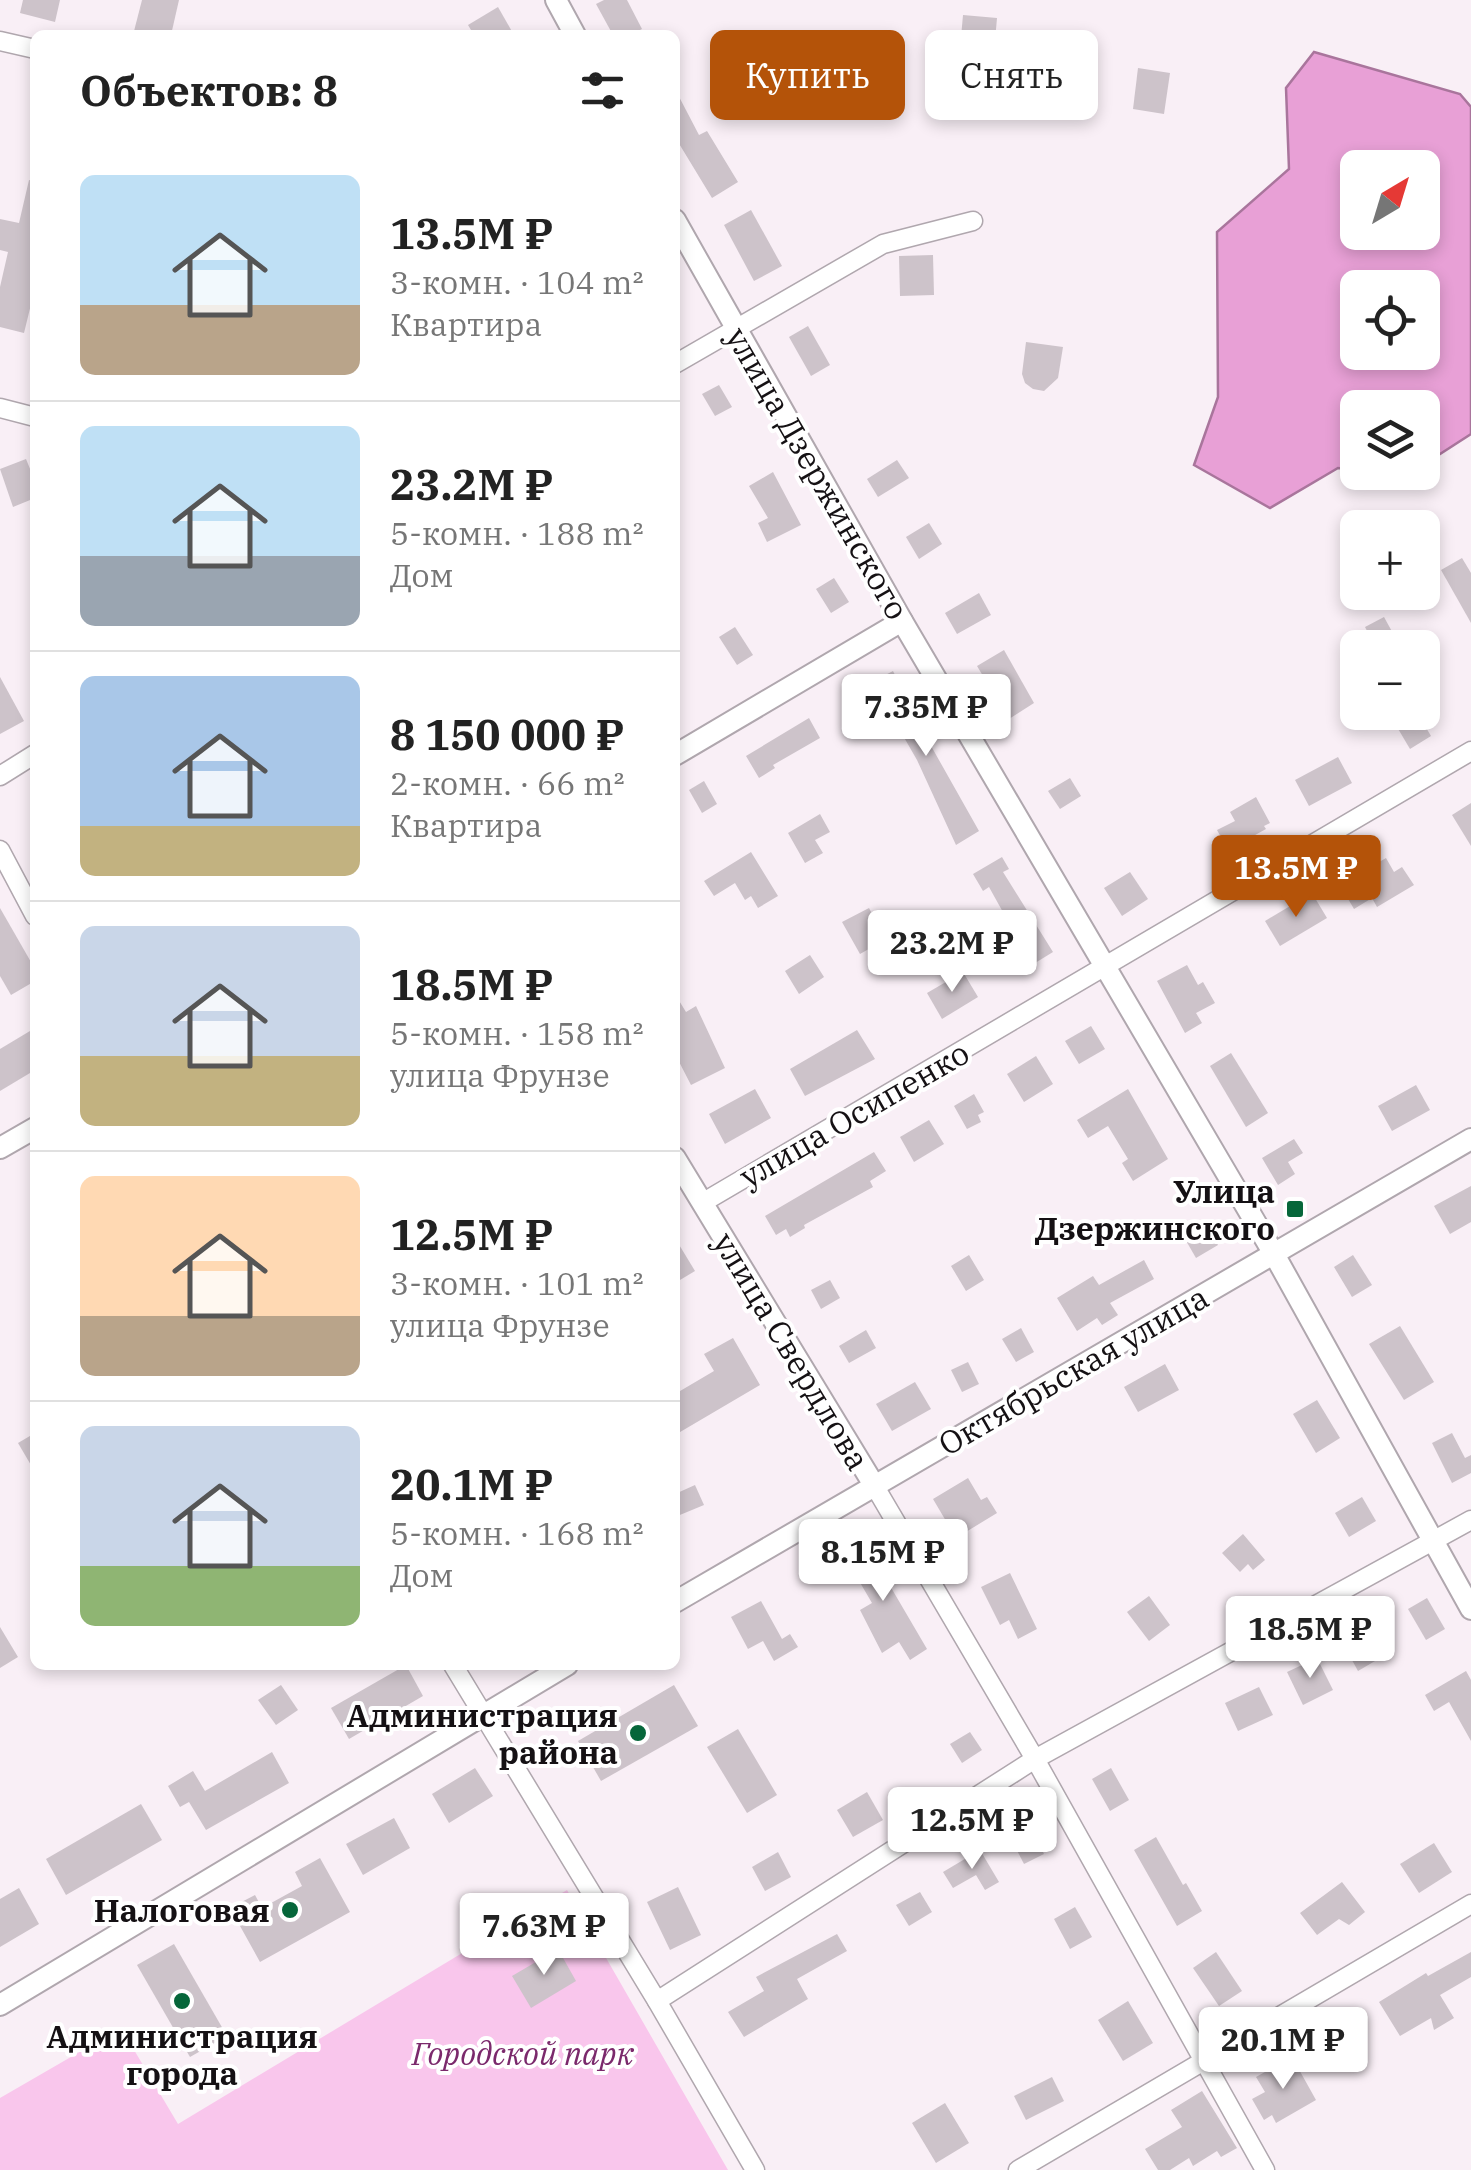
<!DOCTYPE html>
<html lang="ru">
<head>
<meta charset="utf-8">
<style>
	:root { --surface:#fff; --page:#f2f2f2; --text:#222; --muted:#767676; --line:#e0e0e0; --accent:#b45309 }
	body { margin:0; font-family:"IBM Plex Serif",serif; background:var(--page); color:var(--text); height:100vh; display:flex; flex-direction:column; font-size:38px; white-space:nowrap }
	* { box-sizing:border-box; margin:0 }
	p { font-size:32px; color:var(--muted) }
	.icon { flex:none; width:55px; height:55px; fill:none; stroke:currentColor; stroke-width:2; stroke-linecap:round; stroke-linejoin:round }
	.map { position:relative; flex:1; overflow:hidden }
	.drawer { position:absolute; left:30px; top:30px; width:650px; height:1640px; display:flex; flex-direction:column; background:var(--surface); border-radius:15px; box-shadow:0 5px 15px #0003 }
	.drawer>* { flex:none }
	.guide { position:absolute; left:710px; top:30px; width:610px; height:90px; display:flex; gap:20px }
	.needle { width:65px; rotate:38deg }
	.fabs { position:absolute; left:1340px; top:150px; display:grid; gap:20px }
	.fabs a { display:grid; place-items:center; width:100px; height:100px; border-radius:15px; background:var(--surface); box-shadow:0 5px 15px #0003; font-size:50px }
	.price { position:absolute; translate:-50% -85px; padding:0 22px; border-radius:10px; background:#fff; color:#222; font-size:32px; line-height:65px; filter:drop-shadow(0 2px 5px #0008) }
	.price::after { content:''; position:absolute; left:50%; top:60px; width:30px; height:22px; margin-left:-15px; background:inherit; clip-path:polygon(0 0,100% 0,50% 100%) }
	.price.active { background:var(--accent); color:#fff }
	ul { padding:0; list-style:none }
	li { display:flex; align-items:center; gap:30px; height:250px; padding:0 50px }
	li+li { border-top:2px solid var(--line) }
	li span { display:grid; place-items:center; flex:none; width:280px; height:200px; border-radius:15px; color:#555 }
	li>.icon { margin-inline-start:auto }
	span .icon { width:120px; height:120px; fill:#fffc; stroke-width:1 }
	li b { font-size:42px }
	h2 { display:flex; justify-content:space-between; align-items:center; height:120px; padding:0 50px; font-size:42px }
	.chip { padding:0 35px; border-radius:15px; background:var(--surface); box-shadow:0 5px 15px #0003; font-size:35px; line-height:90px }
	.chip.active { background:var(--accent); color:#fff }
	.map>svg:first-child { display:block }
</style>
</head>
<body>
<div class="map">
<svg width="1471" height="2170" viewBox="0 0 1471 2170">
	<rect width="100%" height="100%" fill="#f9eff6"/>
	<polygon fill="#f9c6ec" points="567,1890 728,2170 0,2170 0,2098 121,2028 178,2124"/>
	<path fill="#e8a0d6" stroke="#a9759c" stroke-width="2.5" fill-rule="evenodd" d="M1314 52 1460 94 1471 107V434L1423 465 1422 408H1358L1357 470 1338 468 1270 508 1194 465 1218 397 1217 232 1289 169 1286 88ZM1358 168H1422V232H1358ZM1358 288H1422V352H1358Z"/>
	<g fill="#cdc3ca">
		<polygon points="23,0 60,0 55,22 20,13"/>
		<polygon points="142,0 179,0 171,35 133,35"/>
		<polygon points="604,0 627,0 642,29 630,35 613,35 596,4"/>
		<polygon points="498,7 514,35 474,35 468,25"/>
		<polygon points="963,15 997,18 991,86 957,82"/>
		<polygon points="1138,68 1170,73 1164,114 1133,109"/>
		<polygon points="675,89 699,135 707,131 738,182 712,198 675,137"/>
		<polygon points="29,180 35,181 35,288 24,333 0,327 0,287 8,252 0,250 0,219 19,223"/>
		<polygon points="751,210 782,266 754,281 724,225"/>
		<polygon points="933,255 934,295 900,296 899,256"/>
		<polygon points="808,326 830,365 811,376 789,337"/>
		<polygon points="1026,342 1063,347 1058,378 1044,391 1033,389 1025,383 1022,374"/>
		<polygon points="719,385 732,407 715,416 702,394"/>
		<polygon points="26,459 35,481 35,498 13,507 0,469"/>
		<polygon points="897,460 909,478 878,497 867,479"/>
		<polygon points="773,472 801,525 767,542 758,523 768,518 749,486"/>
		<polygon points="929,523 942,544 919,559 906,537"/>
		<polygon points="1462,558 1471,573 1471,623 1441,570"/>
		<polygon points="834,578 849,602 831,613 816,589"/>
		<polygon points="979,593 991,615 957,634 945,613"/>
		<polygon points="1384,617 1401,648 1376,648 1365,627"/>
		<polygon points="735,627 753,655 737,665 719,637"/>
		<polygon points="1004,650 1034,703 1009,719 977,666"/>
		<polygon points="893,671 906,697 904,698 979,831 956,845 917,760 898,727 892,731 882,714 889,710 874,681"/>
		<polygon points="0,677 24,721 0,734"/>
		<polygon points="1418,714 1431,736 1410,749 1397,727"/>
		<polygon points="809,718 820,738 773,765 775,768 759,778 746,756"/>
		<polygon points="1338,757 1352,783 1309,806 1295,780"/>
		<polygon points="1070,778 1081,796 1060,809 1048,791"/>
		<polygon points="704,781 717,804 702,813 689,790"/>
		<polygon points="1256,797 1270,823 1264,826 1266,829 1228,850 1217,830 1235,821 1230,812"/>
		<polygon points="1471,803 1471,846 1452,815"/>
		<polygon points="820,814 830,832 815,840 823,853 805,863 788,833"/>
		<polygon points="751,852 778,896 758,908 751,896 745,900 735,883 714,896 704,881"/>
		<polygon points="1002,857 1009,869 1003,872 1053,952 1027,968 999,917 1004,914 989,887 983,891 973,874"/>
		<polygon points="1386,858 1394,872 1402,867 1414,885 1377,907 1372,898 1354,909 1340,885"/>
		<polygon points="1130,872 1148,899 1122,916 1104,888"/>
		<polygon points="1312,893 1327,918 1280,946 1265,921"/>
		<polygon points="0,908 35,969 35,981 11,995 0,976"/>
		<polygon points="869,908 878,925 873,927 881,942 860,954 842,922"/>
		<polygon points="810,955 824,977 799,994 785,971"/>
		<polygon points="1187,965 1198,985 1203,982 1215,1003 1196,1013 1202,1023 1185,1033 1157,981"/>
		<polygon points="963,972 978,997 942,1019 927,993"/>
		<polygon points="675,994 686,1012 696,1006 725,1068 691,1085 675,1054"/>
		<polygon points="1091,1026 1105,1049 1079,1064 1065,1041"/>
		<polygon points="35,1028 35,1070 0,1091 0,1049"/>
		<polygon points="857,1030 875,1059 805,1096 790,1069"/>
		<polygon points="1231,1053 1268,1113 1246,1127 1210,1066"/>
		<polygon points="1036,1056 1053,1084 1024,1102 1007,1074"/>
		<polygon points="1416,1085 1430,1110 1392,1131 1378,1106"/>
		<polygon points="755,1089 771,1118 725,1144 709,1114"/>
		<polygon points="1128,1089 1168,1159 1133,1181 1122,1163 1128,1159 1108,1126 1088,1138 1077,1120"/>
		<polygon points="974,1094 984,1112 978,1115 981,1122 967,1129 954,1106"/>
		<polygon points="929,1120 944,1144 914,1162 900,1137"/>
		<polygon points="1294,1139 1303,1153 1288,1162 1295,1174 1278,1185 1262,1158"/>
		<polygon points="874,1152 886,1171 870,1181 873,1187 804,1225 805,1228 790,1237 786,1229 776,1235 765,1216"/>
		<polygon points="1471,1186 1471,1222 1450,1234 1434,1206"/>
		<polygon points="1207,1226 1218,1245 1196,1258 1185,1239"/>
		<polygon points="675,1238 695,1271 675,1283"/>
		<polygon points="969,1255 984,1280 966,1291 951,1266"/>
		<polygon points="1353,1255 1372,1285 1352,1297 1334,1267"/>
		<polygon points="1144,1260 1154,1279 1110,1303 1118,1315 1102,1325 1097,1318 1077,1331 1057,1298 1093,1276 1099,1285"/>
		<polygon points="830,1280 840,1298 821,1309 811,1290"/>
		<polygon points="1400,1326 1434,1382 1404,1400 1369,1344"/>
		<polygon points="1021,1328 1034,1352 1016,1362 1002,1339"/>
		<polygon points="866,1330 876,1348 849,1363 839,1346"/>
		<polygon points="733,1338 760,1385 675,1435 675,1394 714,1371 704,1354"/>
		<polygon points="968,1362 979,1384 962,1392 951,1370"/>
		<polygon points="1165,1364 1179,1390 1138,1412 1124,1387"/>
		<polygon points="915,1382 931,1409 892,1431 876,1404"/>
		<polygon points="1317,1400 1340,1438 1316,1453 1293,1414"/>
		<polygon points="35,1433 35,1472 18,1443"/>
		<polygon points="1452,1433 1465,1458 1471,1455 1471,1473 1452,1483 1432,1443"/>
		<polygon points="968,1478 981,1500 987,1497 997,1513 956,1538 933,1499"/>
		<polygon points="695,1485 704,1505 675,1517 675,1494"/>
		<polygon points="1362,1497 1376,1521 1349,1537 1335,1513"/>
		<polygon points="1243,1534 1265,1560 1253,1570 1248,1564 1240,1572 1222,1553"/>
		<polygon points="862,1538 927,1649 910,1660 899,1642 882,1653 860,1610 872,1603 841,1550"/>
		<polygon points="1010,1573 1037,1629 1018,1639 1009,1620 1000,1625 981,1587"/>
		<polygon points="1149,1596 1170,1625 1149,1641 1127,1612"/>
		<polygon points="1427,1598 1445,1629 1426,1640 1408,1609"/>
		<polygon points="761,1601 782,1639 790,1634 798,1647 774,1661 763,1641 748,1649 731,1617"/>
		<polygon points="1370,1624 1387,1654 1358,1671 1341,1640"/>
		<polygon points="0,1627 18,1657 0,1668"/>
		<polygon points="1317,1658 1333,1690 1303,1705 1287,1672"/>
		<polygon points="406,1665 423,1696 349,1739 331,1708"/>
		<polygon points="1466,1671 1471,1680 1471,1741 1449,1702 1434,1711 1425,1695"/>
		<polygon points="281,1685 298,1710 276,1725 258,1700"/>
		<polygon points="674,1685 698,1726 601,1781 578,1741"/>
		<polygon points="1259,1687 1273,1715 1238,1731 1225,1703"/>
		<polygon points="738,1729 777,1795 747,1813 707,1747"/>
		<polygon points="970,1732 982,1750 962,1763 950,1744"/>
		<polygon points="272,1752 289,1783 206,1830 189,1802 180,1807 168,1786 193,1771 205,1791"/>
		<polygon points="475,1768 493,1796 449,1823 432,1794"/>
		<polygon points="1111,1768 1129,1800 1110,1811 1092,1779"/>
		<polygon points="867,1792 883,1820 853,1837 837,1810"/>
		<polygon points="141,1804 162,1840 66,1895 46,1859"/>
		<polygon points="394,1818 410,1848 363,1875 346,1844"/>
		<polygon points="1030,1825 1044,1854 1024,1864 1009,1835"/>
		<polygon points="1156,1837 1183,1885 1186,1883 1202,1911 1177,1926 1134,1850"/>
		<polygon points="1434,1843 1452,1872 1419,1893 1400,1864"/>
		<polygon points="980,1850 999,1882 985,1890 976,1875 953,1888 943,1872"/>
		<polygon points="778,1852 791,1877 765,1891 752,1867"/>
		<polygon points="320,1858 350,1912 260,1962 230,1908 255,1895 262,1908 302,1886 295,1872"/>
		<polygon points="1342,1882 1365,1912 1349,1925 1339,1919 1317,1935 1300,1913"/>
		<polygon points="678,1887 701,1935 670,1950 647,1902"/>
		<polygon points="19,1888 39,1924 0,1947 0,1899"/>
		<polygon points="920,1892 932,1912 909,1926 896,1905"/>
		<polygon points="1075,1907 1092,1937 1070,1949 1054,1919"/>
		<polygon points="837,1934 847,1951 797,1979 808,1999 744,2037 728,2012 764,1991 756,1977"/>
		<polygon points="174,1944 227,2036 190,2057 137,1965"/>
		<polygon points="558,1949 576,1981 531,2008 512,1976"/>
		<polygon points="1216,1952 1242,1991 1219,2006 1193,1968"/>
		<polygon points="1471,1952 1471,1977 1440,1995 1454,2018 1434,2030 1431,2018 1400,2036 1379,2002 1426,1973 1428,1976"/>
		<polygon points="1128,2001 1153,2043 1123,2061 1098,2020"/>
		<polygon points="1292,2057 1316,2100 1276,2123 1272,2115 1264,2120 1252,2099 1265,2092 1256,2077"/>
		<polygon points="1052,2077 1064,2101 1026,2120 1014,2096"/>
		<polygon points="1202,2091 1237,2148 1221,2157 1217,2151 1193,2166 1189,2158 1170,2170 1158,2170 1145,2149 1182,2127 1171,2110"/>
		<polygon points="945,2103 969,2143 936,2163 912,2123"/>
	</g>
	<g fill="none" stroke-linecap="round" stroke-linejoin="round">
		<defs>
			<g id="minor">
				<polyline points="0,41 35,49"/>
				<polyline points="675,364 883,244 973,221"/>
				<polyline points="0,408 35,417"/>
				<polyline points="0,776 35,754"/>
				<polyline points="0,850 35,916"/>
				<polyline points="702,1203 1471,751"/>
				<polyline points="874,1485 1035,1759 1265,2170"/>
				<polyline points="453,1665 657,2001 755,2170"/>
				<polyline points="657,2001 1035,1759 1471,1520"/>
				<polyline points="1018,2170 1471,1904"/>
			</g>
			<g id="tertiary">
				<polyline points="556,0 575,35"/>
				<polyline points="675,220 902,621 1274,1254 1471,1609"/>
				<polyline points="675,755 902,621"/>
				<polyline points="0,1148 35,1128"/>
				<polyline points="675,1158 874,1485"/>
				<polyline points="675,1602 1471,1139"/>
				<polyline points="0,2005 567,1665"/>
			</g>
		</defs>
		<use href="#minor" stroke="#b0a7ae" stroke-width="21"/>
		<use href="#tertiary" stroke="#b0a7ae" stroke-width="24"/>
		<use href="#minor" stroke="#fff" stroke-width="18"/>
		<use href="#tertiary" stroke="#fff" stroke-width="20"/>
	</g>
	<g fill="#06663a" stroke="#fff" stroke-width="4">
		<rect x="1285" y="1199" width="20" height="20" rx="5"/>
		<circle cx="638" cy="1733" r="10"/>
		<circle cx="290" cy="1910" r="10"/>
		<circle cx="182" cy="2001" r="10"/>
	</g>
	<g text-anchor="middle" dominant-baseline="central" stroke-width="8" stroke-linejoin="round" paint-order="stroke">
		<g font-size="32" fill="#151114" stroke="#fff">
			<text transform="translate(818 473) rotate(60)">улица Дзержинского</text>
			<text transform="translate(854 1114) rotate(-30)">улица Осипенко</text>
			<text transform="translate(792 1351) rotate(59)">улица Свердлова</text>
			<text transform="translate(1073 1370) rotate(-30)">Октябрьская улица</text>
		</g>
		<g font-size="32" font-weight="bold" fill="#151114" stroke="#fff" text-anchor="end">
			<text x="1275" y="1191">Улица<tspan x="1275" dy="37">Дзержинского</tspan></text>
			<text x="618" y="1715">Администрация<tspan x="618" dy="37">района</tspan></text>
			<text x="270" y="1910">Налоговая</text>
			<text x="182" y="2036" text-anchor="middle">Администрация<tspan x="182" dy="37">города</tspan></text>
		</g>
		<g font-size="32" font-style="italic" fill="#7b296c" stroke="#fff">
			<text x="523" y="2053">Городской парк</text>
		</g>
	</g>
</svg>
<div class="fabs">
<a><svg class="needle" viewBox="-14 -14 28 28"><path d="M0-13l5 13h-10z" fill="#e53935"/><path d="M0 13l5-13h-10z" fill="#767676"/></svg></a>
<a><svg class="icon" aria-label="locate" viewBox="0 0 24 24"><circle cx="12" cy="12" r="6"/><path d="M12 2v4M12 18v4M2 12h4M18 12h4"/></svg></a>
<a><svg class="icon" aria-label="layers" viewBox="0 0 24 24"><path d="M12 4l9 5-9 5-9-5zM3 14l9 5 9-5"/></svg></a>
<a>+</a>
<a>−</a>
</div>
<b class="price" style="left:926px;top:759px">7.35M ₽</b>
<b class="price active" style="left:1296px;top:920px">13.5M ₽</b>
<b class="price" style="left:952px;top:995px">23.2M ₽</b>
<b class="price" style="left:883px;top:1604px">8.15M ₽</b>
<b class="price" style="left:1310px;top:1681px">18.5M ₽</b>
<b class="price" style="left:972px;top:1872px">12.5M ₽</b>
<b class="price" style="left:544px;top:1978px">7.63M ₽</b>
<b class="price" style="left:1283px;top:2092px">20.1M ₽</b>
<div class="guide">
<a class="chip active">Купить</a>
<a class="chip">Снять</a>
</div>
<section class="drawer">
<h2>Объектов: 8<svg class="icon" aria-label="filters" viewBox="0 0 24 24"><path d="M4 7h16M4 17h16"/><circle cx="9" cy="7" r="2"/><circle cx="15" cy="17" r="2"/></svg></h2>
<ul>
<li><span style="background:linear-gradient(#bfe0f5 65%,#b9a48a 0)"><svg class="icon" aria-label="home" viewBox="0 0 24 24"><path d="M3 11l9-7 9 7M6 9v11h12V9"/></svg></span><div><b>13.5M ₽</b><p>3-комн. · 104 m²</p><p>Квартира</p></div></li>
<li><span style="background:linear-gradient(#bfe0f5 65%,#9aa5b1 0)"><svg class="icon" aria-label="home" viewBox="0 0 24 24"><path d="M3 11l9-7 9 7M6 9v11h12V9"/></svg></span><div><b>23.2M ₽</b><p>5-комн. · 188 m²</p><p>Дом</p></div></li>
<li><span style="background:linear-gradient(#a9c7e8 75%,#c2b280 0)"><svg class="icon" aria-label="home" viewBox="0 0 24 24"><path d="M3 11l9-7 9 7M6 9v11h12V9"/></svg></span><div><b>8 150 000 ₽</b><p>2-комн. · 66 m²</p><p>Квартира</p></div></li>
<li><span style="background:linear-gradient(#c9d6e8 65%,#c2b280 0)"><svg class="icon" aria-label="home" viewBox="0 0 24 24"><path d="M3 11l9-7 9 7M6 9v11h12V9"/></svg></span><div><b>18.5M ₽</b><p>5-комн. · 158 m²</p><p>улица Фрунзе</p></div></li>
<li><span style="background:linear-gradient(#ffd9b3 70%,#b9a48a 0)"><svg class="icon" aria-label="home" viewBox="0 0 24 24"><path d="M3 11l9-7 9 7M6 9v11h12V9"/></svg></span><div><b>12.5M ₽</b><p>3-комн. · 101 m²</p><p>улица Фрунзе</p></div></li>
<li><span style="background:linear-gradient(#c9d6e8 70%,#8fb573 0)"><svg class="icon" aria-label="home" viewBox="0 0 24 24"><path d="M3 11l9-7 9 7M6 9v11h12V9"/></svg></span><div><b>20.1M ₽</b><p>5-комн. · 168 m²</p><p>Дом</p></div></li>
</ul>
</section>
</div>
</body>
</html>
